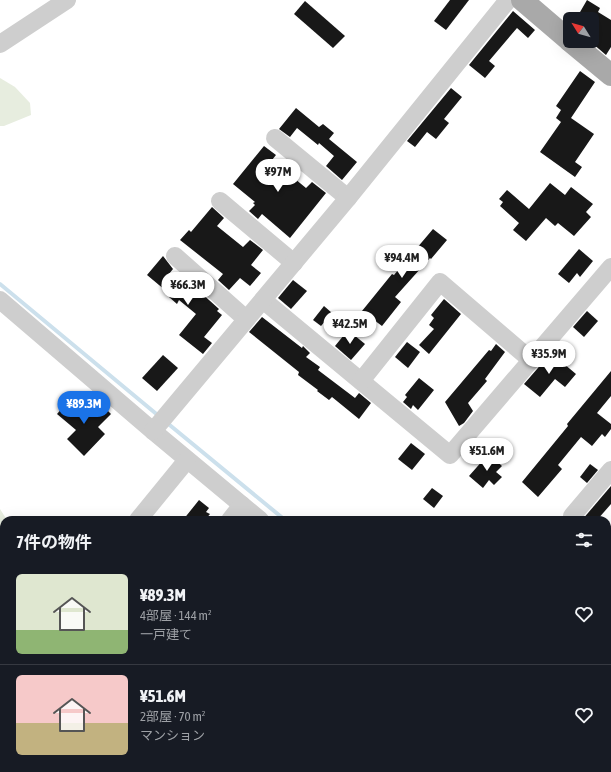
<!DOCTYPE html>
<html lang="ja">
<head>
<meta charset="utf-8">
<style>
	:root { --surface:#171b24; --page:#242831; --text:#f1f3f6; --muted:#9ea1a6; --line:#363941; --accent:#1a73e8 }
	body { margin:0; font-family:"Asap Condensed","Noto Sans JP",sans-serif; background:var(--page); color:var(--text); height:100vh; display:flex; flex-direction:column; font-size:15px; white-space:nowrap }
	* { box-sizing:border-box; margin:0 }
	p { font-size:13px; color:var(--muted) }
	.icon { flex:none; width:22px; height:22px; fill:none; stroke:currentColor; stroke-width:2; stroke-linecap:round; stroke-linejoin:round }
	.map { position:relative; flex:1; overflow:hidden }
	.drawer { position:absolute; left:0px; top:516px; width:611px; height:256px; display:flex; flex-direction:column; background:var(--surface); border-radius:12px 12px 0 0; box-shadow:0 4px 16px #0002 }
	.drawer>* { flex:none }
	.needle { width:26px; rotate:307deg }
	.controls { position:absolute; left:563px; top:12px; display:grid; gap:8px }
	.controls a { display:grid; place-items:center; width:36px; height:36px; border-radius:6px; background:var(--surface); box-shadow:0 4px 16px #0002; font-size:20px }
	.price { position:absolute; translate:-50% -34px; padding:0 9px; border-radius:14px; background:#fff; color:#222; font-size:13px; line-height:26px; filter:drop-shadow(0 1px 2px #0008) }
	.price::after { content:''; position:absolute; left:50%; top:24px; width:12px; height:9px; margin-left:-6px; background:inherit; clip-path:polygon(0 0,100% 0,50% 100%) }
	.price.on { background:var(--accent); color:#fff }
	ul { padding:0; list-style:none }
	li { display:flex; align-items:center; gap:12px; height:100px; padding:0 16px }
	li+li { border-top:1px solid var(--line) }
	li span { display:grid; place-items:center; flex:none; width:112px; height:80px; border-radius:6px; color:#555 }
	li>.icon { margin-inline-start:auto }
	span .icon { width:48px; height:48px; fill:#fffc; stroke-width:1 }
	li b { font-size:17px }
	h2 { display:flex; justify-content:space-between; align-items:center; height:48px; padding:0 16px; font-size:17px }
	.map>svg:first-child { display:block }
</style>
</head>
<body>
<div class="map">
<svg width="611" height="772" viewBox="0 0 611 772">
	<rect width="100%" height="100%" fill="#fff"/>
	<g fill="#e7eddf">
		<polygon points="0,78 15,87 30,103 31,115 4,126 0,126"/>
		<polygon points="0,509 7,520 4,520 4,528 0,531"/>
		<polygon points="239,768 319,768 319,772 236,772"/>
		<polygon points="375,768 540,768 544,772 373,772"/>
	</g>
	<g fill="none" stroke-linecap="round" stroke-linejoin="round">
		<g stroke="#cce0ec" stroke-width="4">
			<polyline points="0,284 160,417"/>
			<polyline points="166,422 285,520"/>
			<polyline points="576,768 581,772"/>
		</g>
	</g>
	<g fill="#181818">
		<polygon points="450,0 469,0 446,30 434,21"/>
		<polygon points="587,0 600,8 598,12 611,20 611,47 606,55 592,43 592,19 576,19"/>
		<polygon points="305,1 345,36 333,48 294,14"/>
		<polygon points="513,11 535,30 528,38 517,28 489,61 495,66 485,78 469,65"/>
		<polygon points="580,71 595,82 571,118 594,134 575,162 582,167 575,177 540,152 561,122 556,118 561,110 556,106"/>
		<polygon points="451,88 462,97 444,119 449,123 436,139 427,132 415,147 407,141"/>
		<polygon points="296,108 319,127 323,124 334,133 329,139 357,162 342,180 326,166 334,156 319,143 318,145 297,128 290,137 279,129"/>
		<polygon points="264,146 276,155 272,160 306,188 312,182 326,193 290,238 262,214 258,219 249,211 255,205 253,203 255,202 233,184"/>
		<polygon points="550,183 565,195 571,187 593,204 586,212 591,217 574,236 558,223 555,226 546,218 526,241 513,230 519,223 500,206 503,202 499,199 507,190 529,209"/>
		<polygon points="212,207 224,218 217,226 243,247 250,240 263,250 251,265 261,273 250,286 240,278 229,290 218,280 223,274 180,240 189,230 191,232"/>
		<polygon points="433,229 447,240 431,259 430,258 395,297 401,302 382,326 362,311 392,274 394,275"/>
		<polygon points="579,249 593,261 580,277 577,273 569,283 558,274"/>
		<polygon points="163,256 173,269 169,274 185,287 189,282 219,309 217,311 222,315 204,337 212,343 203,354 179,335 196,314 179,300 177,304 169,297 171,295 147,275"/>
		<polygon points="293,280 307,291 291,309 278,298"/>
		<polygon points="444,299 461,314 429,354 419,345 434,329 429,325 434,318 431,315"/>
		<polygon points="324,306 332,313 321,326 313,320"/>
		<polygon points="587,311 598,321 584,337 573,327"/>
		<polygon points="262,317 302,348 303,346 310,353 306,357 320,367 318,370 355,398 359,393 371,403 359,419 332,397 329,400 317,391 318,390 298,375 299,372 249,332"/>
		<polygon points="348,330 365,344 351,360 335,346"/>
		<polygon points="407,342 420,352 408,368 395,357"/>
		<polygon points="496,344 505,352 485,379 487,381 468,403 473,411 464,423 459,426 445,402 489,350 491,351"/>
		<polygon points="551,353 576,374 565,387 555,379 540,397 524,384"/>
		<polygon points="163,355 178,368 157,391 142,378"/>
		<polygon points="611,371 611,396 597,413 611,424 611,429 605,437 602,434 592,446 581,437 558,465 562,469 538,497 522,482 568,426 567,424"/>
		<polygon points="419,378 434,390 418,410 413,405 411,409 403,402 407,397 405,395"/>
		<polygon points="72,397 93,416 103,406 111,414 98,427 105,434 84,456 67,439 76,430 57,414"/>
		<polygon points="411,443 425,454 412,470 398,459"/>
		<polygon points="491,456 502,466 496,472 502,477 494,485 489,480 483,488 469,476 484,459 486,461"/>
		<polygon points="590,464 598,470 587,483 580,477"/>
		<polygon points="611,486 611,504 597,520 582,520"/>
		<polygon points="432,488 443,496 434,508 423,499"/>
		<polygon points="199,500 209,508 206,512 210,514 205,520 183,520"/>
	</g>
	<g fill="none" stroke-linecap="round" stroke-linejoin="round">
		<g stroke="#cecece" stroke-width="18">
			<polyline points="0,44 67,0"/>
			<polyline points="275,138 348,198"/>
			<polyline points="220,201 294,263"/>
			<polyline points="175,256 246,319"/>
			<polyline points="0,300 153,431 260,520"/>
			<polyline points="263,300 450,455 611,267"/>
			<polyline points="361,381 440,282 531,360"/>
			<polyline points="153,431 348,198 508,0"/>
			<polyline points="572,516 611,470"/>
			<polyline points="138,520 187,460"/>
			<polyline points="230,520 242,505"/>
			<polyline points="607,705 611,700"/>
			<polyline points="607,724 611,728"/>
			<polyline points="558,768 563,772"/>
		</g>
		<g stroke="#a9a9a9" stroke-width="22">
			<polyline points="522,0 570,41"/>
			<polyline points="570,41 611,75"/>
		</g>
	</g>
</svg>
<div class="controls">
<a><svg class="needle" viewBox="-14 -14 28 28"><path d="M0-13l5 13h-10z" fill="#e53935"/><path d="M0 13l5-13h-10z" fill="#9ea1a6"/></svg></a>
</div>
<b class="price" style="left:278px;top:193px">¥97M</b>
<b class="price" style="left:402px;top:279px">¥94.4M</b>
<b class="price" style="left:188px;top:306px">¥66.3M</b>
<b class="price" style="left:350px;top:345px">¥42.5M</b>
<b class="price" style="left:549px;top:375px">¥35.9M</b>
<b class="price on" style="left:84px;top:425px">¥89.3M</b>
<b class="price" style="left:487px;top:472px">¥51.6M</b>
<section class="drawer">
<h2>7件の物件<svg class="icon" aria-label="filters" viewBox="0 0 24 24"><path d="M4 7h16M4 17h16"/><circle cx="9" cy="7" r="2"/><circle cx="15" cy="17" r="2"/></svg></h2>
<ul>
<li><span style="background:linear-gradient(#dfe7d0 70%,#8fb573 0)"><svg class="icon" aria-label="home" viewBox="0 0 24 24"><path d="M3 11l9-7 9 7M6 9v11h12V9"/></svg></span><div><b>¥89.3M</b><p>4部屋 · 144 m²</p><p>一戸建て</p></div><svg class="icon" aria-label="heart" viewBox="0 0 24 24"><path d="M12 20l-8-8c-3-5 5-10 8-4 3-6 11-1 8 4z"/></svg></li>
<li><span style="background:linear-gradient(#f6c9c9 60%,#c2b280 0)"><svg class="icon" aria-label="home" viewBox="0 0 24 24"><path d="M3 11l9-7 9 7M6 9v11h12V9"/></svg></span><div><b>¥51.6M</b><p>2部屋 · 70 m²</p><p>マンション</p></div><svg class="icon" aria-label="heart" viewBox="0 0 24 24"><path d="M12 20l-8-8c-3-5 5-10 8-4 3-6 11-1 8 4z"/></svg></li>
</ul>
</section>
</div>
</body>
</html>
